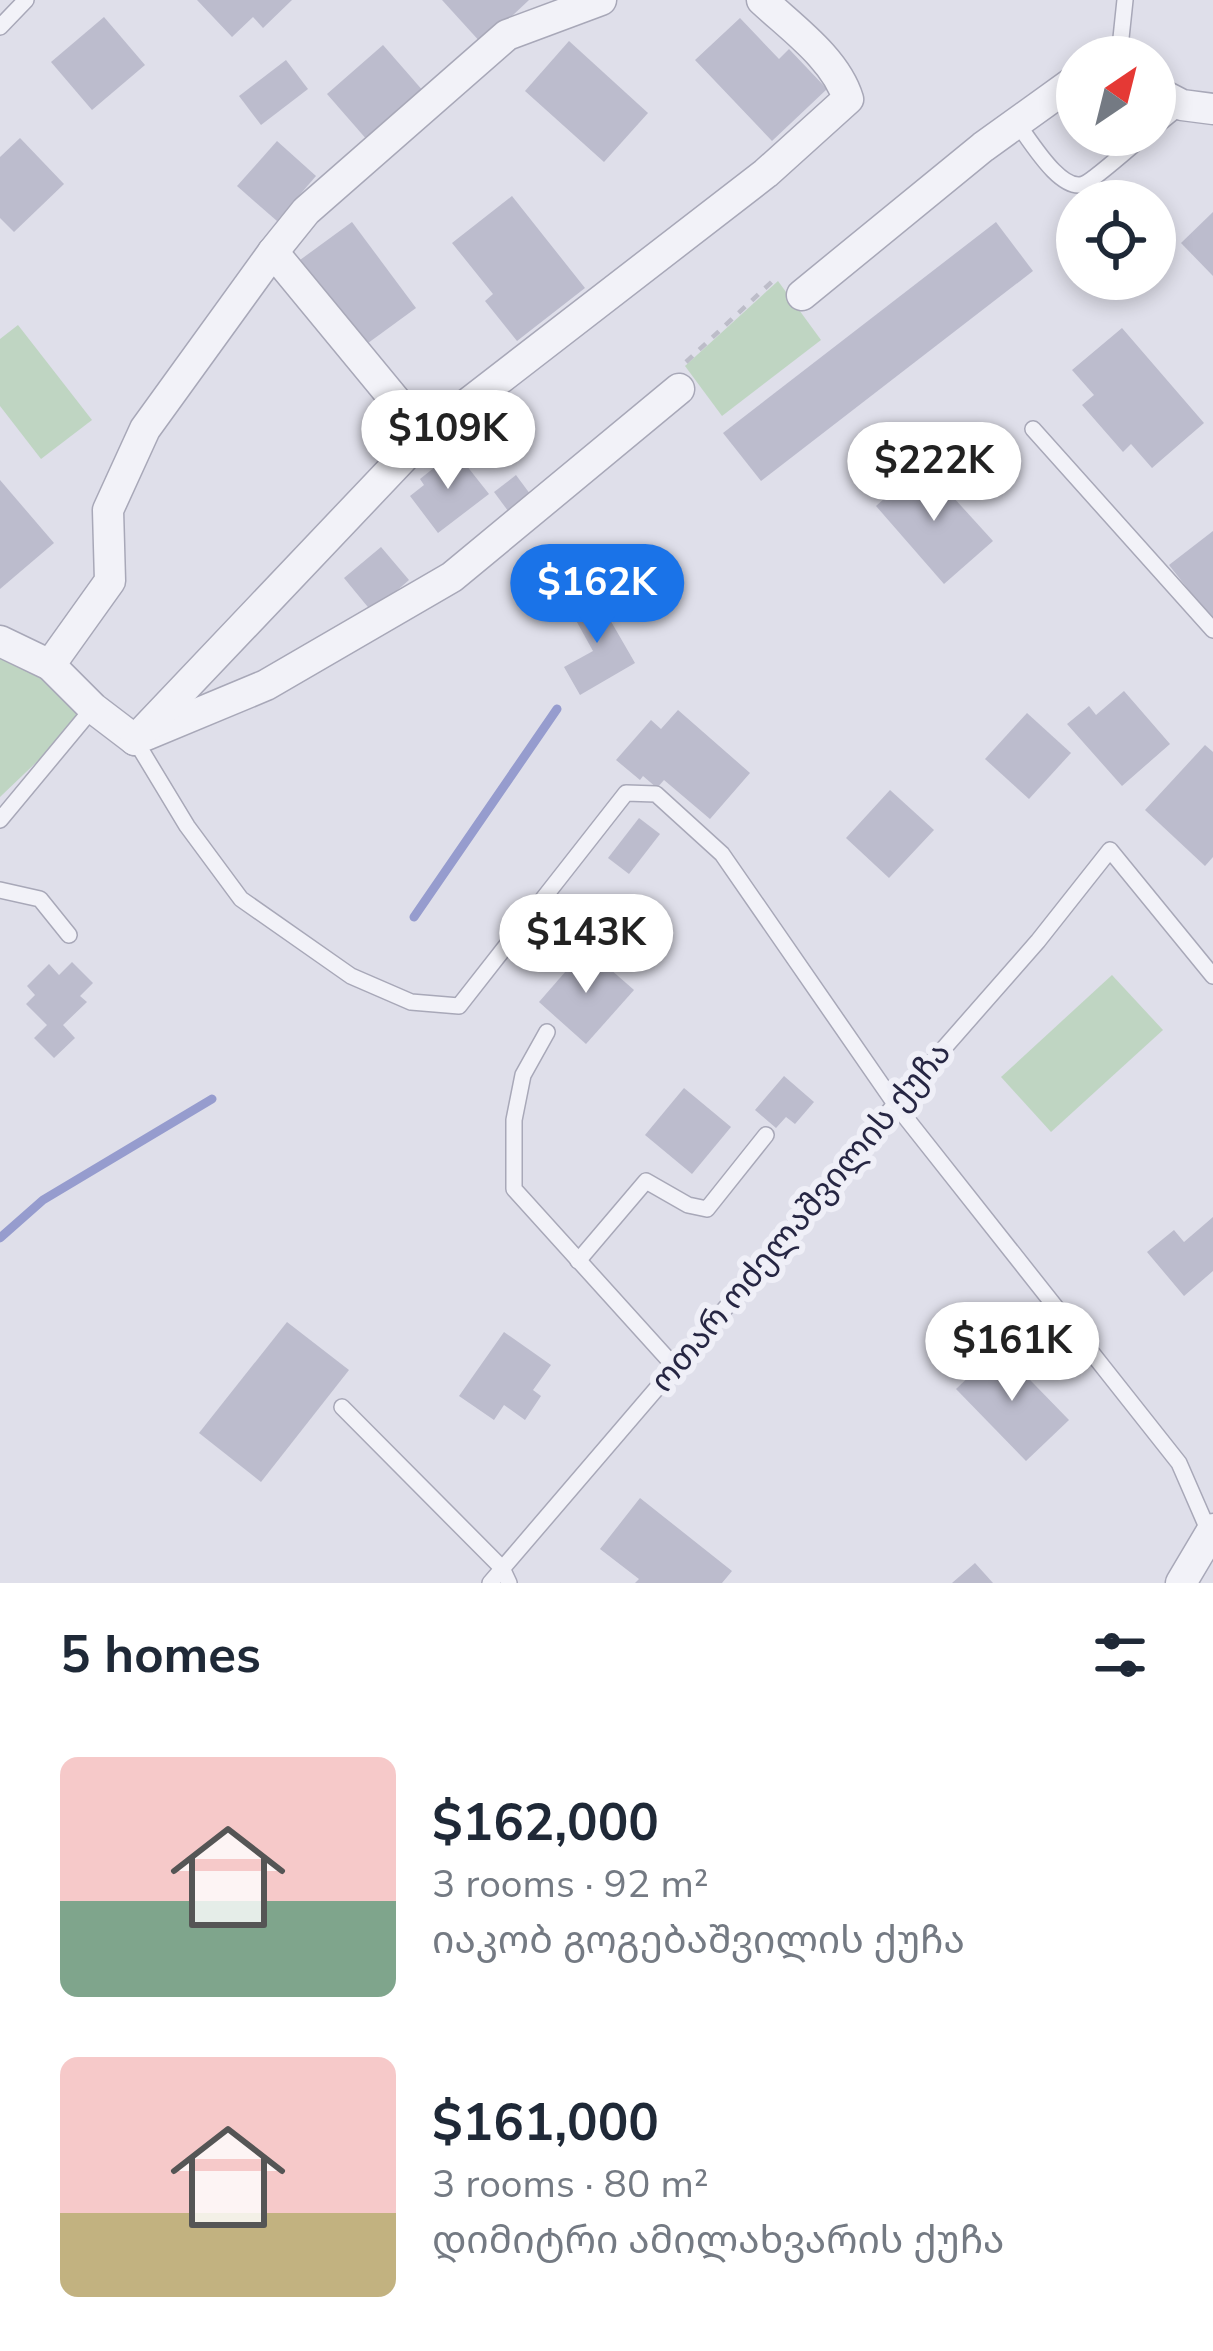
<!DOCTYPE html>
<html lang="en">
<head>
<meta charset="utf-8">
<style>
	:root { --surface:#fff; --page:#f6f6f7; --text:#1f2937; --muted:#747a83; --accent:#1a73e8 }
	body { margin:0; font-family:"Nunito Sans","Noto Sans Georgian",sans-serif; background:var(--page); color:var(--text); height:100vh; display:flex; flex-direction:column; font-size:45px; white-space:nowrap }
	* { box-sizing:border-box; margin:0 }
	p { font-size:39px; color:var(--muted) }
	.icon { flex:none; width:66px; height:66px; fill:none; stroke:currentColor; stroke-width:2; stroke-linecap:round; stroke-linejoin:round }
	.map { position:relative; height:1583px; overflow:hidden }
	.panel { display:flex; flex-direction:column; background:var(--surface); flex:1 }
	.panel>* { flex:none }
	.needle { width:78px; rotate:35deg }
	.buttons { position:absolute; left:1056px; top:36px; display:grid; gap:24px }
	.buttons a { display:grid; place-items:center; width:120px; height:120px; border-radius:50%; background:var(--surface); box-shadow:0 6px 18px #0003; font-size:60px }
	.price { position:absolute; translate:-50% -102px; padding:0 27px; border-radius:42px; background:#fff; color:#222; font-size:39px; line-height:78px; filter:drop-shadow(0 3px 6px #0008) }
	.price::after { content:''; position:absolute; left:50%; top:72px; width:36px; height:27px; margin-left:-18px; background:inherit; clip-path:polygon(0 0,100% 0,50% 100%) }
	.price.current { background:var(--accent); color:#fff }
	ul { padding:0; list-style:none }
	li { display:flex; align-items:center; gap:36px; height:300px; padding:0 60px }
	li span { display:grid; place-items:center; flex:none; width:336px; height:240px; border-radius:18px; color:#555 }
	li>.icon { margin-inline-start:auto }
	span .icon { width:144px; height:144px; fill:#fffc; stroke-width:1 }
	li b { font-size:51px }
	h2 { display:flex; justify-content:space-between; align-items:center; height:144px; padding:0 60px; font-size:51px }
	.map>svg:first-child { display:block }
</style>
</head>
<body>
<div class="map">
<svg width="1213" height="1583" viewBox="0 0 1213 1583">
	<rect width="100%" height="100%" fill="#dfdfea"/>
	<g fill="#bfd5c2">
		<polygon points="778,281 821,340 722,416 685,366"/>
		<polygon points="18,325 92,420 41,459 0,406 0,339"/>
		<polygon points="0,641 93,708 0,797"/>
		<polygon points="1112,975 1163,1030 1051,1132 1001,1077"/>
	</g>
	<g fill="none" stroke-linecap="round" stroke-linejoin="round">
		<g stroke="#969cce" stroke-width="9">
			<polyline points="414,917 557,709"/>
			<polyline points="0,1238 43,1200 212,1099"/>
		</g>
	</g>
	<g fill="#bcbccd">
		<polygon points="197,0 292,0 263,28 253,17 232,37"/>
		<polygon points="442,0 529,0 482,44"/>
		<polygon points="104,17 145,65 92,110 51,62"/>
		<polygon points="740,18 779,59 789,49 827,89 772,141 695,60"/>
		<polygon points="569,41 648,113 604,162 525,91"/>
		<polygon points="383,45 424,92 368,141 327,94"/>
		<polygon points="286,60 308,89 261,125 239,96"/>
		<polygon points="20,138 64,184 14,232 0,218 0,157"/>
		<polygon points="277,141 316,176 277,221 237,186"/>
		<polygon points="512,196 585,288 517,341 485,301 493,294 452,243"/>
		<polygon points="1213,212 1213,276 1181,243"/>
		<polygon points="352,222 416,308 364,346 300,260"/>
		<polygon points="996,222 1033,271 761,481 723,433"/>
		<polygon points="1122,328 1204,423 1152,468 1131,444 1123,452 1082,405 1094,395 1072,370"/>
		<polygon points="455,451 489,494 438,533 410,496 424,485 420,479"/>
		<polygon points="923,464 993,541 944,584 876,506"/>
		<polygon points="516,475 536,502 514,519 494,492"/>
		<polygon points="0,480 54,543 0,589"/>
		<polygon points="1213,531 1213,621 1169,565"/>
		<polygon points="381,547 409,580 372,612 344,578"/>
		<polygon points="594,592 635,663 580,695 564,667 593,651 568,606"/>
		<polygon points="1124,691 1170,744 1122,786 1067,724 1089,706 1096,715"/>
		<polygon points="678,710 750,773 710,819 664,780 657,788 643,776 640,780 616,760 651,720 661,729"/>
		<polygon points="1027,713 1071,753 1029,799 985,759"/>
		<polygon points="1205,745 1213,752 1213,857 1205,866 1145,810"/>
		<polygon points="890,790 934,830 889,878 846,838"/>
		<polygon points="639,818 660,834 629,874 608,858"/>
		<polygon points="586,948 634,990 586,1044 539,1002"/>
		<polygon points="72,962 93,983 80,996 87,1002 63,1025 75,1038 54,1058 34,1038 47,1025 26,1004 35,995 27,986 49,964 59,975"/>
		<polygon points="784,1076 814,1102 795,1124 786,1117 776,1128 755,1110"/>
		<polygon points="684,1088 731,1127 692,1174 645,1135"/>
		<polygon points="1213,1217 1213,1271 1184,1296 1147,1252 1174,1230 1184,1242"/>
		<polygon points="287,1322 349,1370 261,1482 199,1433"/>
		<polygon points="504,1332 551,1365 533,1390 541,1396 525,1420 504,1405 494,1420 459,1396"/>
		<polygon points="999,1348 1069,1420 1026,1461 956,1389"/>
		<polygon points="640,1498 732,1571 722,1583 635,1583 639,1579 600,1549"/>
		<polygon points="975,1563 993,1583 952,1583"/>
	</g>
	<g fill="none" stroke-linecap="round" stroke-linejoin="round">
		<defs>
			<g id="lane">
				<polyline points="0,27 26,0"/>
				<polyline points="1119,57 1125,0"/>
				<path d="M1016 122C1029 138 1060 193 1084 184 1094 180 1134 144 1145 135"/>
				<polyline points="1155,127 1182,105"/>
				<polyline points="1033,429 1213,630"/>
				<polyline points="135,740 187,826 241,899 351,976 411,1002 459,1006 626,793 656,794 722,854 895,1104 1179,1463 1210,1534"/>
				<polyline points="0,820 93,708"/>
				<polyline points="0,890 40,899 69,935"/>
				<polyline points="547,1032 523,1075 514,1120 514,1189 675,1367"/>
				<polyline points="578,1261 646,1181 688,1205 707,1209 766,1135"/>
				<polyline points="342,1407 502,1568 509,1583"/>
				<polyline points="490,1583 771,1255 895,1104 1038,941 1110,850 1213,976"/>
			</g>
			<g id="street">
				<polyline points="1155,91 1182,105 1213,109"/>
				<polyline points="273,252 400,406 418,442"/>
				<polyline points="802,295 983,147 1072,83 1077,82"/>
				<polyline points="0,641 50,665 93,708 135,740"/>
				<polyline points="50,665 110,581 108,510 145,429 273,252 306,211 507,35 601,0"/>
				<polyline points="146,735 266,685 452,577 679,389"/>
				<path d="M135 740 418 442 766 173 848 99C836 59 792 28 762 0"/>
				<polyline points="1181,1583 1213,1529"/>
			</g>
		</defs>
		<use href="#lane" stroke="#a8a8b8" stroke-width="18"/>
		<use href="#street" stroke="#a8a8b8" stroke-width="33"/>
		<polyline stroke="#bdbdc9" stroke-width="4.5" stroke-dasharray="9 9" stroke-linecap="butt" points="686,362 778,276"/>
		<use href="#lane" stroke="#f2f2f8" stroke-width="15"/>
		<use href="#street" stroke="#f2f2f8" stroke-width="30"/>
	</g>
	<g text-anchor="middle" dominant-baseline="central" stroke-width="12" stroke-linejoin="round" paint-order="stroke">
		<g font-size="33" fill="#262643" stroke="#efeff7">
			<text transform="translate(801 1217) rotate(-50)">ოთარ ოძელაშვილის ქუჩა</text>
		</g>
	</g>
</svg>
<div class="buttons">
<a><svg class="needle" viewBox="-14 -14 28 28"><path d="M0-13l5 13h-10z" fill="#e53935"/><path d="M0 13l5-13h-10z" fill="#747a83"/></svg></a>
<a><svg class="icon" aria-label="locate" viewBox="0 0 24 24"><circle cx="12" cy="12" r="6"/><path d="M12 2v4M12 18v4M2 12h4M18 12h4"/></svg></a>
</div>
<b class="price" style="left:448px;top:492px">$109K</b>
<b class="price" style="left:934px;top:524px">$222K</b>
<b class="price current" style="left:597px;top:646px">$162K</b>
<b class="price" style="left:586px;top:996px">$143K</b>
<b class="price" style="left:1012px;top:1404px">$161K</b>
</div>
<section class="panel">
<h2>5 homes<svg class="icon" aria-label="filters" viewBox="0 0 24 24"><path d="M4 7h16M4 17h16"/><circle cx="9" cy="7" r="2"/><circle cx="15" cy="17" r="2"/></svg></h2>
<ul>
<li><span style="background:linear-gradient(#f6c9c9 60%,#7fa58c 0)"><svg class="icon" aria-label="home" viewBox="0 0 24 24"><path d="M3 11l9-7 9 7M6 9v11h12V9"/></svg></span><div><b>$162,000</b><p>3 rooms · 92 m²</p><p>იაკობ გოგებაშვილის ქუჩა</p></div></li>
<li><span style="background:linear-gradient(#f6c9c9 65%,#c2b280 0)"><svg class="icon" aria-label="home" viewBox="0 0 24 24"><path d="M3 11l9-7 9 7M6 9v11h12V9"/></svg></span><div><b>$161,000</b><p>3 rooms · 80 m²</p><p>დიმიტრი ამილახვარის ქუჩა</p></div></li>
</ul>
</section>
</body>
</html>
